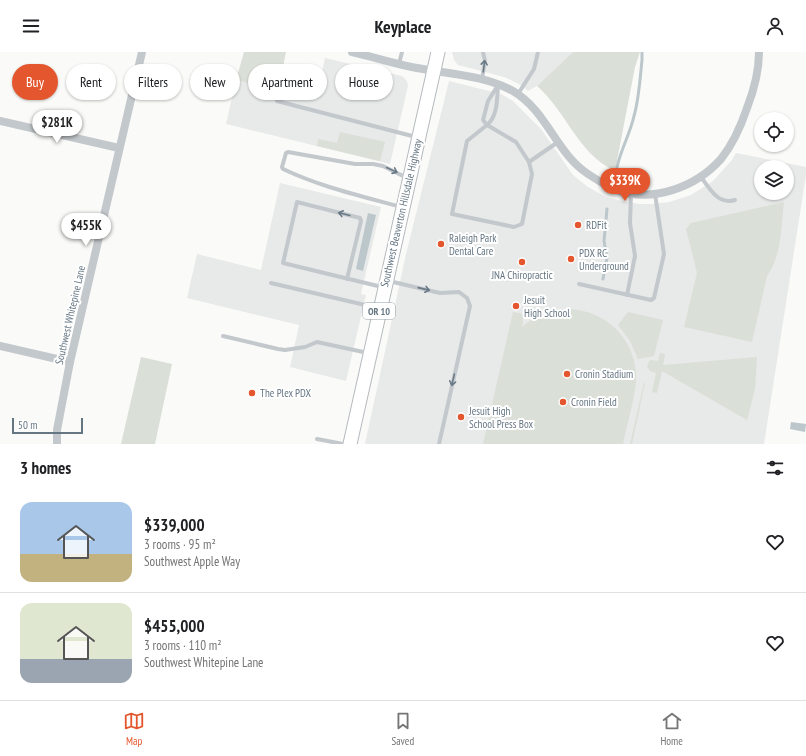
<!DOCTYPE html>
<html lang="en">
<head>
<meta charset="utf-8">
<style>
	:root { --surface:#fff; --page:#f6f6f6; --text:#202124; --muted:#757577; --line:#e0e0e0; --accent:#e4572e }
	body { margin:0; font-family:"PT Sans Narrow",sans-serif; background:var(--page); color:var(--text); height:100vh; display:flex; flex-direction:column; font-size:15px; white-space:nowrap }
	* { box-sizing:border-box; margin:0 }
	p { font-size:13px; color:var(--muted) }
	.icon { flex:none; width:22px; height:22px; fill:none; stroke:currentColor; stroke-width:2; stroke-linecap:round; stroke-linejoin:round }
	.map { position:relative; height:392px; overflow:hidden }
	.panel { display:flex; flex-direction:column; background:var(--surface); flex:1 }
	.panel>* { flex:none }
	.top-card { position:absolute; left:12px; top:12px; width:400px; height:36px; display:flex; gap:8px }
	.controls { position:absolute; left:754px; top:60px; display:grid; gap:8px }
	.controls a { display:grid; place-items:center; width:40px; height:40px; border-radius:50%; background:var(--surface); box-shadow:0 1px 3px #0004; font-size:20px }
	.scale { position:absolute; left:12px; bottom:10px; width:71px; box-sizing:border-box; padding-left:4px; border:2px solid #657683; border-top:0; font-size:11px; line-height:14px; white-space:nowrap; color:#657683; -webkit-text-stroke:3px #fff; paint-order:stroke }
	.price { position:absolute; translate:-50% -34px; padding:0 9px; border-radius:14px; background:#fff; color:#222; font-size:13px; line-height:26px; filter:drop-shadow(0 1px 2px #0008) }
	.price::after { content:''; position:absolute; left:50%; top:24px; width:12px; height:9px; margin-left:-6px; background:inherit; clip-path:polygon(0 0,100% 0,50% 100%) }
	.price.on { background:var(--accent); color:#fff }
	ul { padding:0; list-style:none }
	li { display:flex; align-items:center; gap:12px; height:100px; padding:0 20px }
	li+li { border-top:1px solid var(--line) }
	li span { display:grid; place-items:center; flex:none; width:112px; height:80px; border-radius:12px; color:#555 }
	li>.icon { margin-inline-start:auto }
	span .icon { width:48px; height:48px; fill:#fffc; stroke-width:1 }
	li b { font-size:17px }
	h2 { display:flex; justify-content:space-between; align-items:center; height:48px; padding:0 20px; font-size:17px }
	.chip { padding:0 14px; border-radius:18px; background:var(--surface); box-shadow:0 1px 3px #0004; font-size:14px; line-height:36px }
	.chip.on { background:var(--accent); color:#fff }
	header { display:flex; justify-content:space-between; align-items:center; height:52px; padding:0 20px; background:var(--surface); font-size:18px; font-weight:800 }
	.menu { display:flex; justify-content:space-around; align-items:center; height:56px; border-top:1px solid var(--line); background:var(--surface); font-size:11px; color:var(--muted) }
	.menu a { display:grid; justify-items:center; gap:2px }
	.menu .on { color:var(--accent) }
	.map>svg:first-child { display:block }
</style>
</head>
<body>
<header><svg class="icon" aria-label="menu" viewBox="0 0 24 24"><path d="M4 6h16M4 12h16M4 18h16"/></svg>Keyplace<svg class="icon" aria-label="person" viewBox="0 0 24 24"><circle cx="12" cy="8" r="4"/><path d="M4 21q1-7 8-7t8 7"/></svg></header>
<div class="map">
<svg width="806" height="392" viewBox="0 0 806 392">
	<rect width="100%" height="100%" fill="#fafaf8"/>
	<g fill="#e8e9e9" fill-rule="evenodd">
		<polygon points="452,0 573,0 537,34 528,39 519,32 504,25 458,13 454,8"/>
		<polygon points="325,6 402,24 407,29 408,34 390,112 226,72 236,28 316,48"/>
		<path d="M449 29 501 42 513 49 541 77 573 123 588 135 606 145 622 149 639 152H651L669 150 691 143 713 129 732 108 736 101 806 115V123L764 392H365L406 202ZM761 115H787V141H761Z"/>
		<polygon points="280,131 381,155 361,242 366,243 346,329 290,315 299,273 187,246 197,202 261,218"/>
	</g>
	<g fill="#dadfd7">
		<polygon points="244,0 286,0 278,39 236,28"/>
		<path d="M573 0H640L635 15 615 119C577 101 567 60 537 34Z"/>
		<polygon points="340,80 385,90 380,109 317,94 318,87 337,91"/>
		<path d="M784 150C781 174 782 203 767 224L752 290 684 275 697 221 686 177 691 171Z"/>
		<path d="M559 257C567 257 575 257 583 259 615 266 638 296 636 329 634 350 627 371 623 392H483L513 260 524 262 522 275C533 265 545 261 559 257Z"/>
		<polygon points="628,260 663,268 654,304 638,307 630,289 618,273"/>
		<polygon points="660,301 665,302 663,313 757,305 755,337 747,368 662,319 657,341 652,340 656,321 650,319 647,314 650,308 658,309"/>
		<polygon points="141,305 172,312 155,392 121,392"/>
		<polygon points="644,331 645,331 632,392 630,392"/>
	</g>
	<g fill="#bbc7cb">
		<polygon points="368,161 376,163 363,219 356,217"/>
		<polygon points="791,370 806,372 805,380 790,377"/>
	</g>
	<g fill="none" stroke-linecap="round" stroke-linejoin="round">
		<g stroke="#bbc7cb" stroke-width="3">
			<path d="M617 115C621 97 630 82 634 64 639 47 640 27 642 8V0"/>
			<polyline points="603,227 607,206 604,189 607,157"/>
		</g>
		<defs>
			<polyline id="primary" points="350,392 438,0"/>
		</defs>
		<use href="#primary" stroke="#b5babe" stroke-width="15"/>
		<g stroke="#c3c8cc" stroke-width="4">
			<polyline points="399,12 402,0"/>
			<polyline points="482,27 485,9 483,0"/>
			<path d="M498 33C497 46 498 64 487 73L483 68 488 49Z"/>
			<polyline points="518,42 534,17 538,0"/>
			<polyline points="277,49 416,85"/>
			<polygon points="487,73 516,90 529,110 532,122 522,172 514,175 452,162 467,89"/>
			<polyline points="529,110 558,90"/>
			<path d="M701 125C710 137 718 153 735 148"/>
			<path d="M401 155C361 144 321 135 283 117L282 115 286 101 288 100 355 112H373L383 114 407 126"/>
			<polyline points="347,227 361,169 360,166 297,150 283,211 382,235"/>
			<polyline points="389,229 440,241 459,240 467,246 470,254 439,392"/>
			<polyline points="271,231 378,256"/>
			<polyline points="579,232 651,248 654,246 664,202 655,142"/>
			<polyline points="627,243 635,204 630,171 631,142"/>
			<polyline points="223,284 278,297 285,298 305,295 317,290 368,301"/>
			<polyline points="317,387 343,392"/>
		</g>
		<g stroke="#c3c8cc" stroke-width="8">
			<path d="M352 0C374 5 395 12 417 16 449 22 484 23 513 39 547 59 556 101 588 122 597 128 606 134 617 138 653 151 696 135 721 107 733 92 741 74 747 56 754 38 759 19 759 0"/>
			<polyline points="0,69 119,96"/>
			<polyline points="0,294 70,310"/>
			<polyline points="57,392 57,378 70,310 142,0"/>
		</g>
		<use href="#primary" stroke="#fff" stroke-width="13"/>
	</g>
	<defs><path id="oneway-shaft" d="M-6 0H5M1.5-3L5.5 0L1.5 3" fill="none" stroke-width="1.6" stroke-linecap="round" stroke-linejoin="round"/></defs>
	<g stroke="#6a7a87">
		<use href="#oneway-shaft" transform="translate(484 14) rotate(-83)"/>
		<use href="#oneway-shaft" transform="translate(392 118) rotate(25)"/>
		<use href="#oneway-shaft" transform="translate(344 162) rotate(-166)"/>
		<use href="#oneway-shaft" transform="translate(424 237) rotate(13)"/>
		<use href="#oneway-shaft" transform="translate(453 328) rotate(103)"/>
	</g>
	<g fill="#e4572e" stroke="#fff" stroke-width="1.5">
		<circle cx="578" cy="173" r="4"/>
		<circle cx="441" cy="192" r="4"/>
		<circle cx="571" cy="207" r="4"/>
		<circle cx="522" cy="210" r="4"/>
		<circle cx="516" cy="254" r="4"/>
		<circle cx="567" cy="322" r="4"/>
		<circle cx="252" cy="341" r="4"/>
		<circle cx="563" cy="350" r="4"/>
		<circle cx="461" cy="365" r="4"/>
	</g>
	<g text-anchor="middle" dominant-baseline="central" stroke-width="4" stroke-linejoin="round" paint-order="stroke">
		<rect fill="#fff" stroke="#939fa8" stroke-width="1" x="363" y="251" width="32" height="16" rx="3"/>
		<g font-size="10" font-weight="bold" fill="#657683">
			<text x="379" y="259">OR 10</text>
		</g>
		<g font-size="11" fill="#657683" stroke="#fff">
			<text transform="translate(401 161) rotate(-77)">Southwest Beaverton Hillsdale Highway</text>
			<text transform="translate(70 263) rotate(-77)">Southwest Whitepine Lane</text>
		</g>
		<g font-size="11" fill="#657683" stroke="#fff" text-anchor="start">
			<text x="586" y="173">RDFit</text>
			<text x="449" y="186">Raleigh Park<tspan x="449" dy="13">Dental Care</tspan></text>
			<text x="579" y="201">PDX RC<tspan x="579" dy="13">Underground</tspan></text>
			<text x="522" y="223" text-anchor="middle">JNA Chiropractic</text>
			<text x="524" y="248">Jesuit<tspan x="524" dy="13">High School</tspan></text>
			<text x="575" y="322">Cronin Stadium</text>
			<text x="260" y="341">The Plex PDX</text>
			<text x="571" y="350">Cronin Field</text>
			<text x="469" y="359">Jesuit High<tspan x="469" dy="13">School Press Box</tspan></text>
		</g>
	</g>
</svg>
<div class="controls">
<a><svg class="icon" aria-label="locate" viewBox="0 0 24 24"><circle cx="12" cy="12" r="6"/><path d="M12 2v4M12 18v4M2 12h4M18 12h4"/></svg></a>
<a><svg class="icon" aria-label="layers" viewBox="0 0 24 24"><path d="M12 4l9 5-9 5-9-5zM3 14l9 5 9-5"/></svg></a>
</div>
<div class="scale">50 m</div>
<b class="price" style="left:57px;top:92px">$281K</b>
<b class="price on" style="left:625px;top:150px">$339K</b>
<b class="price" style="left:86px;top:195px">$455K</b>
<div class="top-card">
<a class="chip on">Buy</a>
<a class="chip">Rent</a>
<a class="chip">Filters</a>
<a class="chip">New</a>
<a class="chip">Apartment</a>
<a class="chip">House</a>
</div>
</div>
<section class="panel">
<h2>3 homes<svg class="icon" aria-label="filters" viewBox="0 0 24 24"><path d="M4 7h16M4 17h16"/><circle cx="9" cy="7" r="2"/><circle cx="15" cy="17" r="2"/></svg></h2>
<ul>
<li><span style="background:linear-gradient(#a9c7e8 65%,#c2b280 0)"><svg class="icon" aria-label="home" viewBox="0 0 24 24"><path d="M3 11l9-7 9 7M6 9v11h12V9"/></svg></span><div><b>$339,000</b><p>3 rooms · 95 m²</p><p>Southwest Apple Way</p></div><svg class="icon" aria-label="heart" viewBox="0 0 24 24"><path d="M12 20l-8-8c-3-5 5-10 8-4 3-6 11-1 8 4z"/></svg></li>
<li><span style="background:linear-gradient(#dfe7d0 70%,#9aa5b1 0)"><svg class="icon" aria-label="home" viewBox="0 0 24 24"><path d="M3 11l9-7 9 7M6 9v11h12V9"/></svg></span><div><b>$455,000</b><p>3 rooms · 110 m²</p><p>Southwest Whitepine Lane</p></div><svg class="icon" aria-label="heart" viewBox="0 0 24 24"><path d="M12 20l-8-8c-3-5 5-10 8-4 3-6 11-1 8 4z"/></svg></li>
</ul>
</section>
<nav class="menu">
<a class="on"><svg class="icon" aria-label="map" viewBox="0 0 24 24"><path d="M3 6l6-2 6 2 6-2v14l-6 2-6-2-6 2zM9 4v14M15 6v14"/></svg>Map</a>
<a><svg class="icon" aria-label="saved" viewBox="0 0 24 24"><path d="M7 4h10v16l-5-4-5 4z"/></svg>Saved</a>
<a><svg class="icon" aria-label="home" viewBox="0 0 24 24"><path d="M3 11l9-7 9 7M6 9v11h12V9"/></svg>Home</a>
</nav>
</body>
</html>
